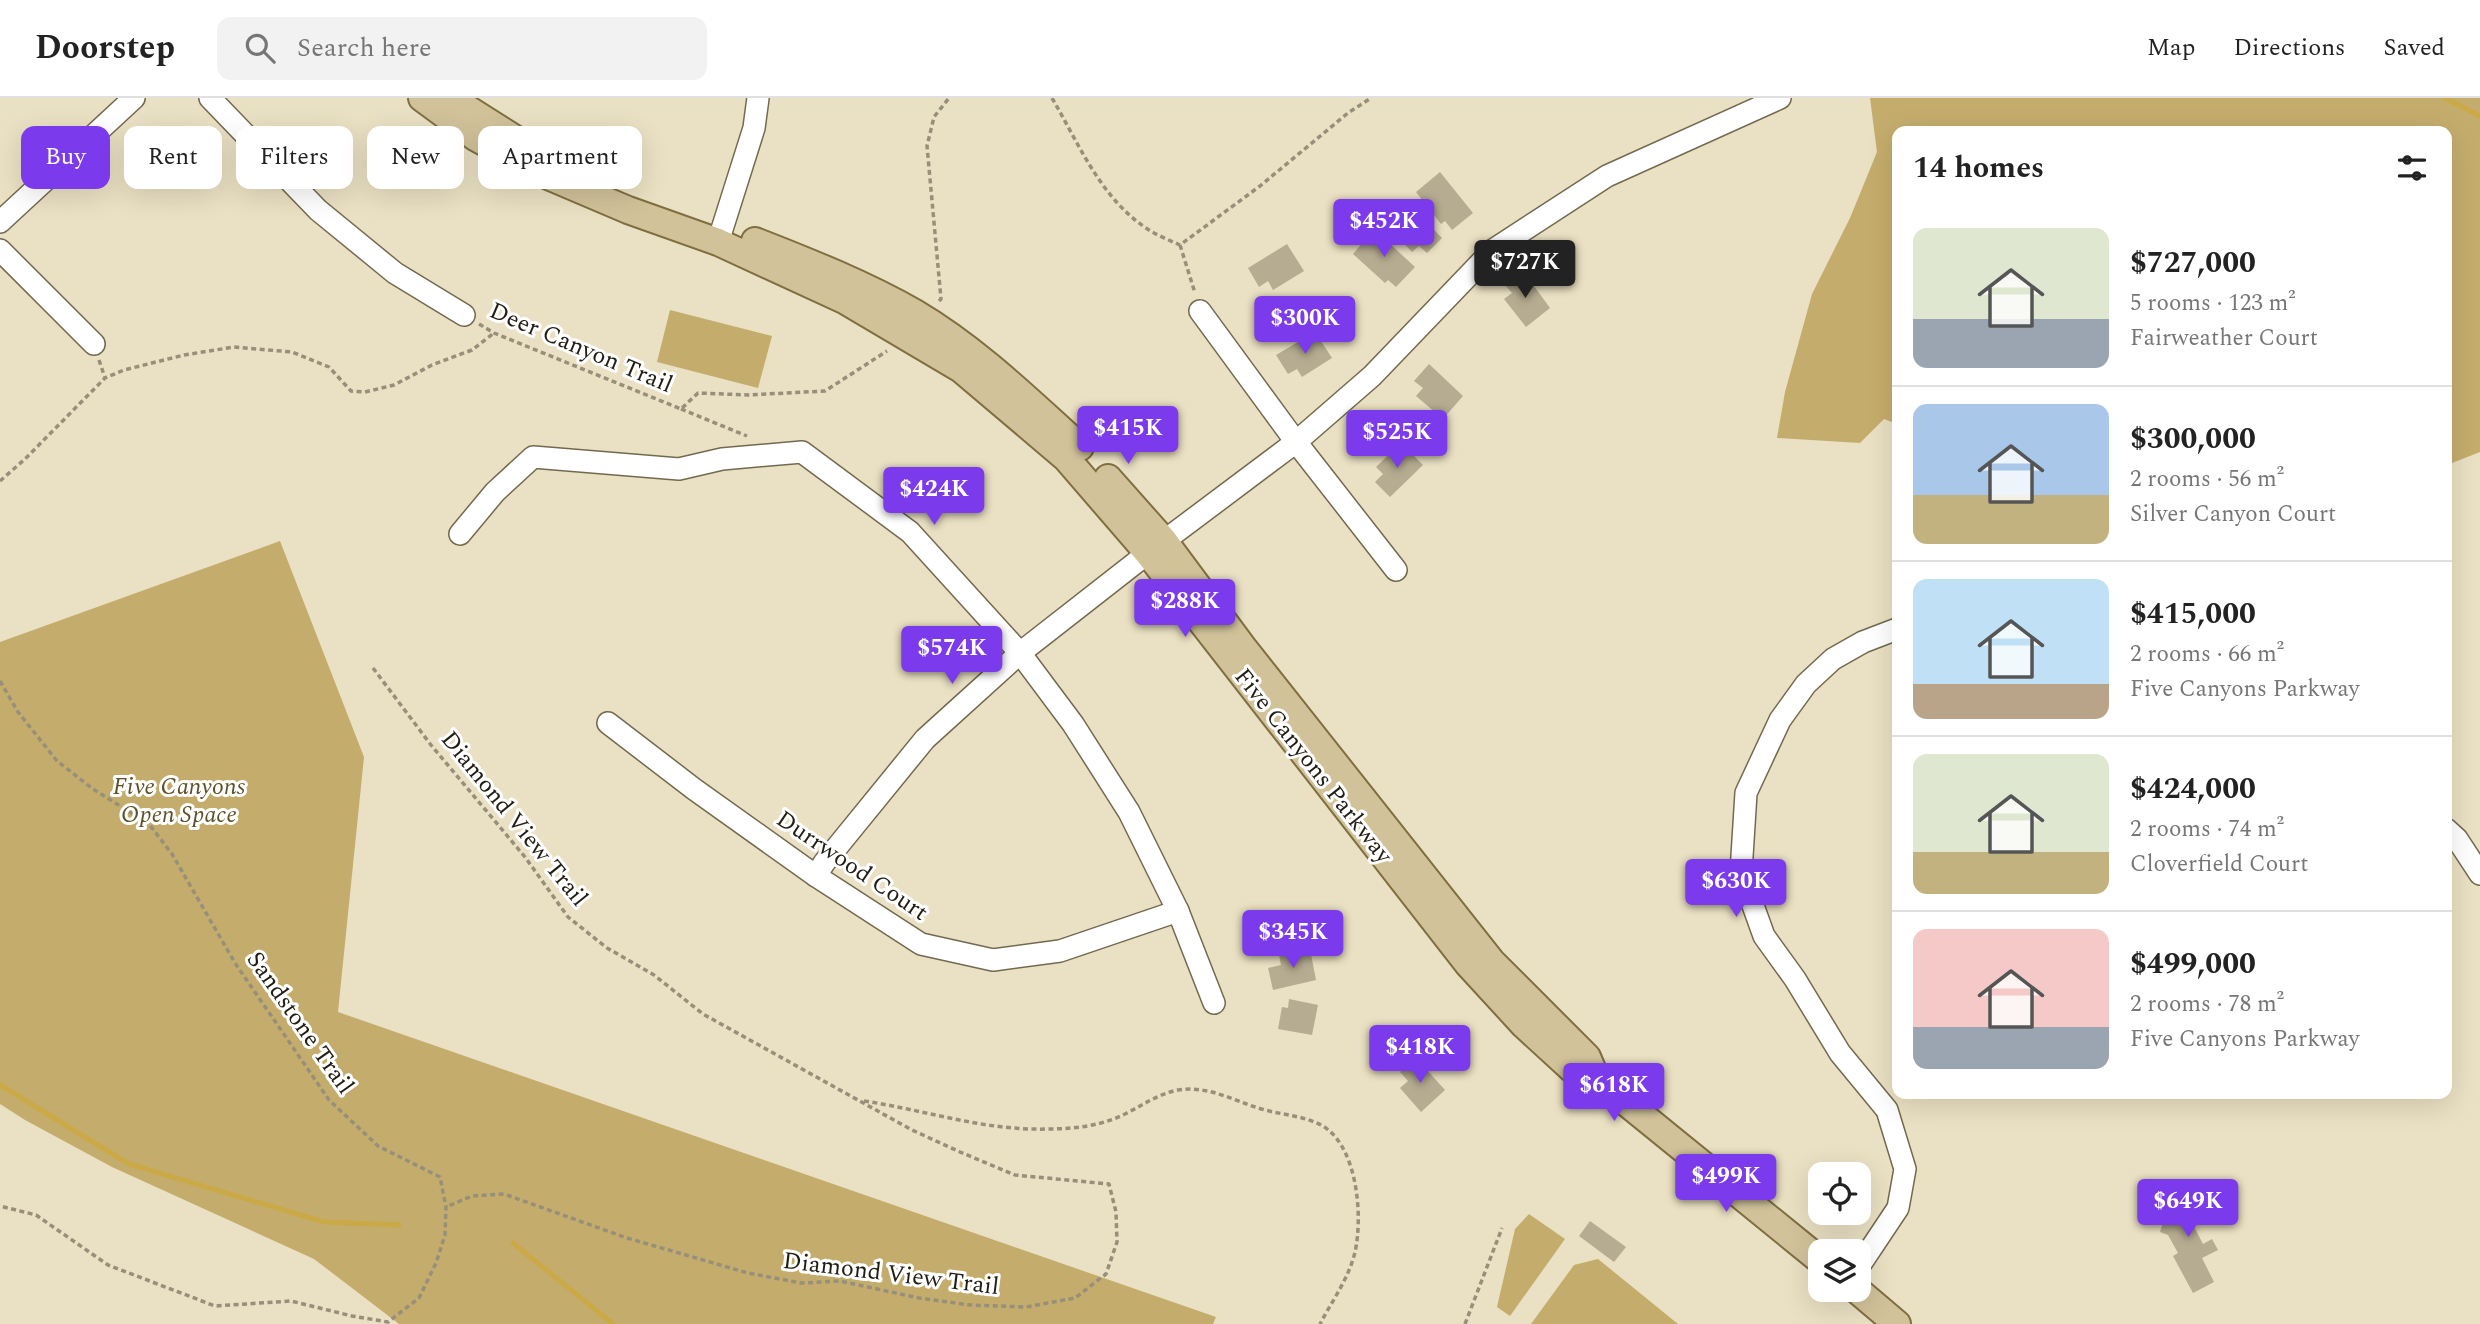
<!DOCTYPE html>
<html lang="en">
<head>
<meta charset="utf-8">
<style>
	:root { --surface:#fff; --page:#f2f2f2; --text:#222; --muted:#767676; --line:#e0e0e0; --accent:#7c3aed }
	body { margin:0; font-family:Spectral,serif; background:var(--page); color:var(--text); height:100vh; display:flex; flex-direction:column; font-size:26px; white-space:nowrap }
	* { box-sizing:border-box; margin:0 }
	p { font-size:23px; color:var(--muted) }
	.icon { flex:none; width:38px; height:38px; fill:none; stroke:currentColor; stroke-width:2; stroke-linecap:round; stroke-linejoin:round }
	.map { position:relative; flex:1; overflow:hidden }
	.details { position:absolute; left:1892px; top:28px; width:560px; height:973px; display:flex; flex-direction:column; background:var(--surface); border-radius:14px; box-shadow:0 7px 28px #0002 }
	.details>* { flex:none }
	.guide { position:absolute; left:21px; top:28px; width:665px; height:63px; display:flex; gap:14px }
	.fabs { position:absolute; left:1808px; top:1064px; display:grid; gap:14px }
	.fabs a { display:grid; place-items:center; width:63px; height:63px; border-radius:14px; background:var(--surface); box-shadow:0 7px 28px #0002; font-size:35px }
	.price { position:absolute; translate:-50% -60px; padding:0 16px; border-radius:7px; background:var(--accent); color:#fff; font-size:23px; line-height:46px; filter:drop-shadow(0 2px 4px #0008) }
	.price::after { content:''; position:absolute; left:50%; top:42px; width:21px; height:16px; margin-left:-10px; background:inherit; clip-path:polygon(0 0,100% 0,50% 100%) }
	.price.current { background:#222; color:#fff }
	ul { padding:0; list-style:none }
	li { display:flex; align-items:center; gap:21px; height:175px; padding:0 21px }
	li+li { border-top:2px solid var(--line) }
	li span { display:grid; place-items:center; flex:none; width:196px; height:140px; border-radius:14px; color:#555 }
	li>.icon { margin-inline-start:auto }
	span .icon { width:84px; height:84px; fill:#fffc; stroke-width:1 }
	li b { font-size:30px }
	h2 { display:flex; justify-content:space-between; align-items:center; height:84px; padding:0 21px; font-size:30px }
	.tag { padding:0 24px; border-radius:14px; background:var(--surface); box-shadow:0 7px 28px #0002; font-size:24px; line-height:63px }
	.tag.current { background:var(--accent); color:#fff }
	header { display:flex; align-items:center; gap:42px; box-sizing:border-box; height:98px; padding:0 35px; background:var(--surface); border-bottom:2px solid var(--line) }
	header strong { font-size:33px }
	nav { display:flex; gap:38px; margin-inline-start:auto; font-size:24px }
	.search { width:490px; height:63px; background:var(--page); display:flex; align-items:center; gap:18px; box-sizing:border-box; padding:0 24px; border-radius:14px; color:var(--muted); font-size:26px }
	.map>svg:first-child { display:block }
</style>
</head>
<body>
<header>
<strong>Doorstep</strong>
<div class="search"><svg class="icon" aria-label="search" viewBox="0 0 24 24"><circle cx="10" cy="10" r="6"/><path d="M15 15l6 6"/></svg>Search here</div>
<nav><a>Map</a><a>Directions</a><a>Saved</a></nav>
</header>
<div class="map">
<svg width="2480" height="1226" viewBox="0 0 2480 1226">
	<rect width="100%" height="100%" fill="#eae0c3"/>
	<g fill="#c4ad6c">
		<polygon points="1870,0 2480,0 2480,354 2447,367 2446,33 1897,33 1897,326 1884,321 1860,345 1777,340 1785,294 1812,196 1850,120 1877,54"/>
		<polygon points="670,212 772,238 758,290 657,264"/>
		<polygon points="280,443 364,659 338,914 1216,1219 1213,1226 399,1226 314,1161 112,1069 25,1022 0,1006 0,544"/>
		<polygon points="1529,1116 1565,1141 1510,1218 1497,1209 1515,1131"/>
		<polygon points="1598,1161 1678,1226 1531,1226 1574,1167"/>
	</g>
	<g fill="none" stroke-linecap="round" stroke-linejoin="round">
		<g stroke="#caa946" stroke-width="5">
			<polyline points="2445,0 2480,18"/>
			<polyline points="0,987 129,1066 324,1124 399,1127"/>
			<polyline points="513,1145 613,1226"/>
		</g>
	</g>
	<g fill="#b6ac91">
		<polygon points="1440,74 1473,115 1452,132 1445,123 1441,126 1416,94"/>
		<polygon points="1411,108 1442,140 1427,155 1419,148 1412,154 1388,129"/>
		<polygon points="1374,131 1415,169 1396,189 1388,182 1385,185 1353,156"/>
		<polygon points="1287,146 1304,173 1273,192 1268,183 1259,189 1248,170"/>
		<polygon points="1523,173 1550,210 1526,229 1504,201 1512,195 1505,187"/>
		<polygon points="1315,234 1332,260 1302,279 1297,271 1288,276 1276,257"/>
		<polygon points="1429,266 1463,298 1443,321 1416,298 1423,290 1414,283"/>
		<polygon points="1401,345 1423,367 1390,399 1375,384 1383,376 1376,369"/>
		<polygon points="1310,851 1316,882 1273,892 1268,870 1281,867 1279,857"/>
		<polygon points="1289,901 1318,907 1312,937 1278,931 1282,909 1288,910"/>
		<polygon points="1416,960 1445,992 1421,1014 1400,990 1408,983 1400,974"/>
		<polygon points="2174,1089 2199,1097 2191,1123 2203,1146 2212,1141 2218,1152 2202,1160 2214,1184 2193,1195 2173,1158 2178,1155 2168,1137 2160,1134"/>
		<polygon points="1590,1123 1626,1149 1614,1164 1579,1138"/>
	</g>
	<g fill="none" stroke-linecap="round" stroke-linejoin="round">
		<defs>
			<g id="minor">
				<polyline points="210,0 318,112 395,175 464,217"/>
				<polyline points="0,124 134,0"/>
				<polyline points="718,144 754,30 758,0"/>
				<polyline points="0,152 94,246"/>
				<polyline points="1200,213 1296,344 1396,472"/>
				<polyline points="460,436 495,394 533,359 679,371 722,361 802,354 910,434 1020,555 1073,626 1129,714 1178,813 1214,905"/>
				<polyline points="608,625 694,691 816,778 921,846 993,862 1060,853 1178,813"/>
				<polyline points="2446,731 2457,741 2480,776"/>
				<polyline points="816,778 824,765 925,641 1020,555 1148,455 1296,344 1372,278 1493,152 1607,78 1780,0"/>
				<polyline points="1858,1170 1898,1110 1905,1071 1887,1012 1840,955 1795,881 1764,838 1741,774 1746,695 1780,622 1806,586 1833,561 1863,544 1897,531"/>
			</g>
			<g id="major">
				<polyline points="422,0 475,39 541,75 628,112 718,144 846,203 961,271 1066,360 1148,455 1468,866 1524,927 1572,971 1596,980 1820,1162"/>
				<polyline points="452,1 523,46"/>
				<path d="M755 143C809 164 864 186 915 215 976 251 1028 302 1080 349"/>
				<polyline points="1108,380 1164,443 1242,548 1492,864 1587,959 1596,980"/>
				<polyline points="1857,1192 1897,1226"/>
			</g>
		</defs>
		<use href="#minor" stroke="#72694f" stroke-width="24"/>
		<use href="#major" stroke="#7f6e3f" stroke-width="30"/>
		<g stroke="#978f7a" stroke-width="3.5" stroke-dasharray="5 3.5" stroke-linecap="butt">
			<path d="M1052 0C1079 46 1100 99 1146 130 1156 137 1169 142 1180 147L1260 88 1348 15 1371 0"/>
			<polyline points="1180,147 1195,195"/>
			<polyline points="939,203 941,201 927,48 934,19 949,0"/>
			<polyline points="479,226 494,235 681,311 698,295 748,297 825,293 887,253"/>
			<polyline points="99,262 105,280"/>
			<polyline points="681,311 747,338"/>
			<polyline points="0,383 25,361 105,280 124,272 184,257 234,249 292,254 329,269 351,293 365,294 394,287 432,267 472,252 494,235"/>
			<polyline points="373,570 431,647 525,759 568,819 607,850 654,877 703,916 912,1032 960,1054 1015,1077 1109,1086 1116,1114 1117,1144 1106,1176 1075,1200 1026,1209 970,1207 919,1200 840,1183 801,1185 748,1175 627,1140 504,1096 472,1098 446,1109"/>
			<polyline points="0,583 18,614 57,663 93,691 149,726 172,756 235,865 329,1002 378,1048 440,1079 446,1109 445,1137 436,1165 419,1200 388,1224 352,1218 291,1203 215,1208 108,1167 36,1117 0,1108"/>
			<path d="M864 1003C925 1012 985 1033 1047 1031 1074 1031 1101 1028 1125 1016 1143 1007 1158 996 1178 992 1210 987 1235 1004 1265 1012 1284 1017 1304 1018 1321 1027 1358 1047 1363 1119 1355 1154 1349 1180 1332 1203 1320 1226"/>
			<polyline points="1465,1226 1502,1130"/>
		</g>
		<use href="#minor" stroke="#fff" stroke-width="21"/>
		<use href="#major" stroke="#d1c29a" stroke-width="26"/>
	</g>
	<g text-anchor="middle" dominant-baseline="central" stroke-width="6" stroke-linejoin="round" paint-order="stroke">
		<g font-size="24" fill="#211d13" stroke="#fff">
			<text transform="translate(581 250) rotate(23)">Deer Canyon Trail</text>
			<text transform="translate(1313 668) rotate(52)">Five Canyons Parkway</text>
			<text transform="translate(514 721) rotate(51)">Diamond View Trail</text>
			<text transform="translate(852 768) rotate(34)">Durrwood Court</text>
			<text transform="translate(300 925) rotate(55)">Sandstone Trail</text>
			<text transform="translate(891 1176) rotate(7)">Diamond View Trail</text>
		</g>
		<g font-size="24" font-style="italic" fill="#5e5027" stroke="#fff">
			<text x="179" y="689">Five Canyons<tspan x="179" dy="28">Open Space</tspan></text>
		</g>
	</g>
</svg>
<div class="fabs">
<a><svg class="icon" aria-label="locate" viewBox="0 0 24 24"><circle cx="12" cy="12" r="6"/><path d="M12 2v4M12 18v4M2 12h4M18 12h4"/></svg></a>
<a><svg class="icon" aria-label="layers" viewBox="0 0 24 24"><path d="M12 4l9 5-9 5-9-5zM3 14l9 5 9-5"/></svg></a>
</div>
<b class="price" style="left:1384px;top:161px">$452K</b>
<b class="price current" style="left:1525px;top:202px">$727K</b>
<b class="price" style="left:1305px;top:258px">$300K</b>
<b class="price" style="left:1128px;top:368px">$415K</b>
<b class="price" style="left:1397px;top:372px">$525K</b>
<b class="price" style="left:934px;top:429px">$424K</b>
<b class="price" style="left:1185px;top:541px">$288K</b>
<b class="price" style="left:952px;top:588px">$574K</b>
<b class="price" style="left:1736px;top:821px">$630K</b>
<b class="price" style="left:1293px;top:872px">$345K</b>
<b class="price" style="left:1420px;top:987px">$418K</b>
<b class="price" style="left:1614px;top:1025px">$618K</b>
<b class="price" style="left:1726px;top:1116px">$499K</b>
<b class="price" style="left:2188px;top:1141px">$649K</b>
<div class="guide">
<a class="tag current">Buy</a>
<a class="tag">Rent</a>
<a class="tag">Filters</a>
<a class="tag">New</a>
<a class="tag">Apartment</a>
</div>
<section class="details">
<h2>14 homes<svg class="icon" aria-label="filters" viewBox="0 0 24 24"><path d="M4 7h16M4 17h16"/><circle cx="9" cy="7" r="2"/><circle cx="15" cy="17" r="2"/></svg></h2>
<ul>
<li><span style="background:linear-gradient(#dfe7d0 65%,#9aa5b1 0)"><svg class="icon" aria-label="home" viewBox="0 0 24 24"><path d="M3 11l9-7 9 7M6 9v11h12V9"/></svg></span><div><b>$727,000</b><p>5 rooms · 123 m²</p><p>Fairweather Court</p></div></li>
<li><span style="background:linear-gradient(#a9c7e8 65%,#c2b280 0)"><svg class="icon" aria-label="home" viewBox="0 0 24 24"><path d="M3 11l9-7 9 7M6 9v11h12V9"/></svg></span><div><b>$300,000</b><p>2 rooms · 56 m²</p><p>Silver Canyon Court</p></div></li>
<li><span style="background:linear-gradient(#bfe0f5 75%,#b9a48a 0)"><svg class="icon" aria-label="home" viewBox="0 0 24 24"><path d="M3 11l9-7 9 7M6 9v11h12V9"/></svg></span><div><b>$415,000</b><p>2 rooms · 66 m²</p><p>Five Canyons Parkway</p></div></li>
<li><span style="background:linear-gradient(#dfe7d0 70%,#c2b280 0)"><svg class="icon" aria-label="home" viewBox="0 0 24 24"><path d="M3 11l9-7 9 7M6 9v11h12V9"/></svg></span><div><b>$424,000</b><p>2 rooms · 74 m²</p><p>Cloverfield Court</p></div></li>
<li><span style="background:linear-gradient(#f6c9c9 70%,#9aa5b1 0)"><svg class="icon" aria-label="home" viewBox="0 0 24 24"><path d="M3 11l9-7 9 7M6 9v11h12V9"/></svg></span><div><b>$499,000</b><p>2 rooms · 78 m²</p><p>Five Canyons Parkway</p></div></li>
</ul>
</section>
</div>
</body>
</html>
